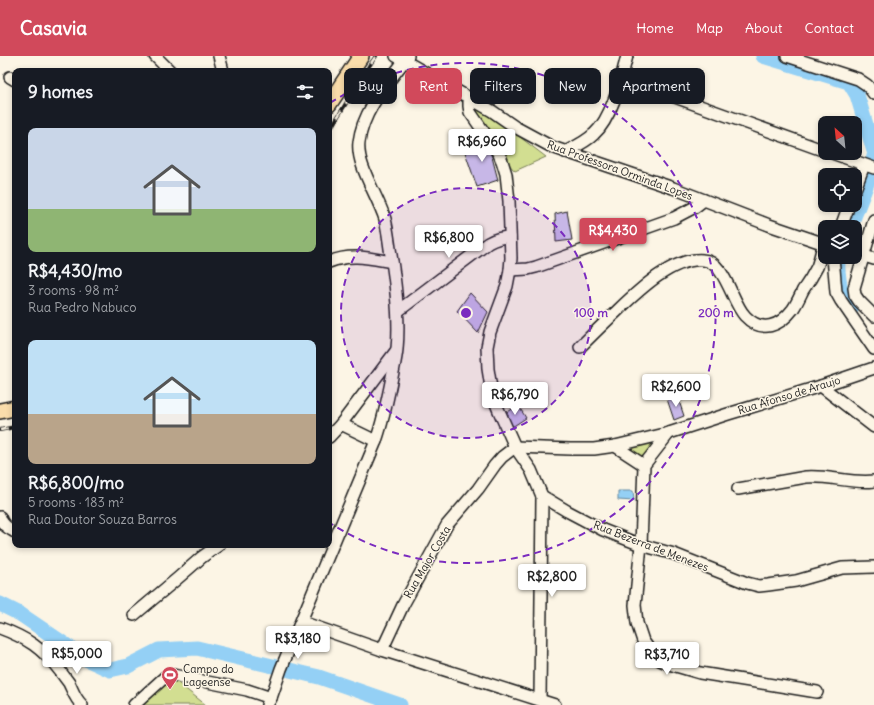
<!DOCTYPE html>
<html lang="en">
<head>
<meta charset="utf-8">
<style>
	:root { --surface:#171b24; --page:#20242c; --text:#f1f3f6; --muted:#9ea1a6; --accent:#d1495b }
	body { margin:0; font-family:Delius,sans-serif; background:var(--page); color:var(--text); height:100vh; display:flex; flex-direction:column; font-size:15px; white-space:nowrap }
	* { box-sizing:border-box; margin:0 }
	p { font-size:13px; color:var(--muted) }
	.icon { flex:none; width:22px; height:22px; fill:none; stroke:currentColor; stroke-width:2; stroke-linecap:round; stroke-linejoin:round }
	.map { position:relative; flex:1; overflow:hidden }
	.details { position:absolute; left:12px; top:12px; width:320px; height:480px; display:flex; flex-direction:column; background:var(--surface); border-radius:8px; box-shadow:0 2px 6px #0003 }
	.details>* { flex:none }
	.guide { position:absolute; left:344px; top:12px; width:380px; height:36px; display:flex; gap:8px }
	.needle { width:26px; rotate:333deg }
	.fabs { position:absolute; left:818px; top:60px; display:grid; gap:8px }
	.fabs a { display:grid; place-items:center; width:44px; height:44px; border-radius:8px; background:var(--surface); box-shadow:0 2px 6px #0003; font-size:20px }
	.price { position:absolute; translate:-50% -34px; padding:0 9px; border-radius:4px; background:#fff; color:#222; font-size:13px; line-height:26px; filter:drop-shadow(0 1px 2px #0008) }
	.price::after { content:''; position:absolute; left:50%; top:24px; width:12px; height:9px; margin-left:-6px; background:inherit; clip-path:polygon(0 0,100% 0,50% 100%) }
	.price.active { background:var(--accent); color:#fff }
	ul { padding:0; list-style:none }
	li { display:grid; align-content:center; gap:8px; height:212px; padding:0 16px }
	li span { display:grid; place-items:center; height:124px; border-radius:8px; color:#555 }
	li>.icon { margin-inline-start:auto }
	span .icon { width:72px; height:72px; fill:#fffc; stroke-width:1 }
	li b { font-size:17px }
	h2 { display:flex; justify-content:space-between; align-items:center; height:48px; padding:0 16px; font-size:17px }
	.pill { padding:0 14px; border-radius:8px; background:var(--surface); box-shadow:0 2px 6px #0003; font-size:14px; line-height:36px }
	.pill.active { background:var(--accent); color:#fff }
	header { display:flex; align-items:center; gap:24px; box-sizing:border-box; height:56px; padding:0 20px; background:var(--accent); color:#fff }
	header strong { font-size:19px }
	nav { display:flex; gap:22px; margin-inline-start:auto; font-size:14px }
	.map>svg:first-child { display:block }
</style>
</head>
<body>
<header>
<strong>Casavia</strong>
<nav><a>Home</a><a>Map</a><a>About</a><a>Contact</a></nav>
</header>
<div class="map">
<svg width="874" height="649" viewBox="0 0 874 649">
	<rect width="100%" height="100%" fill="#fcf5e5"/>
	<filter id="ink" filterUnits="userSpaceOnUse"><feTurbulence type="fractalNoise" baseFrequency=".025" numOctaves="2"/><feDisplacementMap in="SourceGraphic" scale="8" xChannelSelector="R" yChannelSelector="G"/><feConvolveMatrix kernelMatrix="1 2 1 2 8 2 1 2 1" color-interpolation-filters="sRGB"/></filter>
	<g filter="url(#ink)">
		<g fill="#d2de91" stroke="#777d56">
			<polygon points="469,42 546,101 515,115 483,80"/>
			<polygon points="665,379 645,405 622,393"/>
			<polygon points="169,620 206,649 138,649"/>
		</g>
		<polygon fill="#94d0f5" stroke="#64889e" points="618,435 633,435 634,445 618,444"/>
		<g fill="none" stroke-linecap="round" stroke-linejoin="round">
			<g stroke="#94d0f5" stroke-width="15">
				<polyline points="763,0 849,26 857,39 874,95"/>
				<polyline points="850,171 870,120 874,100"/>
				<path d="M839 201C836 210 840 237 845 245 846 248 849 251 851 253"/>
				<polyline points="0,548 20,558 88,604 110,614 128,610 159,594 197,592 319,621 400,649"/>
			</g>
		</g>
		<g fill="#c7b7e7" stroke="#1c1c1c">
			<polygon points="483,80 492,101 498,124 477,131 465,96"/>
			<polygon points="567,155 572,184 556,186 555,158"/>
			<polygon points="470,237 488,256 478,277 457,255"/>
			<polygon points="677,339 684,360 674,364 667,343"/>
			<polygon points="518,349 526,362 512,371 505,358"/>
		</g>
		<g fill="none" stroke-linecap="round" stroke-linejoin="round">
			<defs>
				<g id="minor">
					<polyline points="155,0 170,15"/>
					<polyline points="219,0 223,15"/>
					<polyline points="396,0 492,55 515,71 552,91 673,132 769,169 825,188"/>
					<polyline points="787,0 858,23 867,29 874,38"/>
					<polyline points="10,21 15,24"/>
					<polyline points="622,22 825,95"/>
					<polyline points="469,42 469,50 470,56 499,98 502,105 506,118 509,145 511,202 510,214 507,230 490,276 487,291 488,313 492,338 499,355 515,391 531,414 542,440 567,455 603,474 641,489 674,498 747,527 759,530 768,529 796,525 842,512 874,511"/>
					<path d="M565 96C575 91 586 86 594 78 612 62 621 23 627 0"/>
					<polyline points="832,97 874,112"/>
					<polyline points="855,133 864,109"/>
					<polyline points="874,164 854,232 855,239 859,245 874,260"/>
					<polyline points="841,171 849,149"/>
					<polyline points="855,197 874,203"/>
					<polyline points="833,201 836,236 841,245 874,293"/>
					<path d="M329 206C351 197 369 202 392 206"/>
					<polyline points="510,214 528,213 536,211 674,162 695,151 704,144"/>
					<path d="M398 255 488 187C495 183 502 181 510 181"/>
					<path d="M580 291C591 280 603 268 615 257 636 237 672 201 703 204 725 205 732 247 745 260 762 278 780 270 793 253 797 247 800 240 803 234 808 227 813 219 817 211 820 203 821 195 824 188"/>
					<polyline points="821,330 874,371"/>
					<polyline points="341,368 376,385"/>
					<polyline points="669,377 644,409 641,489 635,549 637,567 643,585 649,593 660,604 669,608 700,617 817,636"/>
					<polyline points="329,381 341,368 396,295"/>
					<polyline points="615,390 644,409"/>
					<path d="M738 433 806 421C829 419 852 428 874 425"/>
					<path d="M0 461C2 469 8 472 15 476"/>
					<polyline points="134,559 178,522 202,501 219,489"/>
					<polyline points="302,566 382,594 555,649"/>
					<path d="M0 572C27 582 42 592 60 615 63 619 66 623 69 627 73 635 75 643 82 649"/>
					<polyline points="382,594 403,549 447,469 478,433 495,409 502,401 515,391 570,393 594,393 615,390 669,377 728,358 821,330 874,312"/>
					<polyline points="540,644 542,440"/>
					<polyline points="134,649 165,621 173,619 247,634 271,642"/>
					<path d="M267 649 271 642 281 613 376 385C383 365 387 346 391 326 393 315 396 304 397 293 400 262 396 230 391 199 389 187 388 175 385 163 378 140 356 109 359 86 363 53 389 26 408 0"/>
				</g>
				<g id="major">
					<polyline points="329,48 361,0"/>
					<polyline points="0,355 15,352"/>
				</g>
			</defs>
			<use href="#minor" stroke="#1c1c1c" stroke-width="14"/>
			<use href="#major" stroke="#1c1c1c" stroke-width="18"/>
			<use href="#minor" stroke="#fcf5e5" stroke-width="11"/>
			<use href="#major" stroke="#faddab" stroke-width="15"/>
			<defs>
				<g id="rail">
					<polyline points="329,75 369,10 376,0"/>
					<polyline points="0,374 15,371"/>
				</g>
			</defs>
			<use href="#rail" stroke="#1c1c1c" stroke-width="4"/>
			<use href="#rail" stroke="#fcf5e5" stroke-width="2.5" stroke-dasharray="8" stroke-linecap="butt"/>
		</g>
	</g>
	<circle cx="466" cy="257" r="125" fill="#7b2cbf" fill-opacity=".12"/>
	<g fill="none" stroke="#7b2cbf" stroke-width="2" stroke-dasharray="7 5">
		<circle cx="466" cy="257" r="125"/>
		<path d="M330 47A250 250 0 1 1 330 467"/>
	</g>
	<defs>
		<symbol id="stadium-pin" viewBox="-11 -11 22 30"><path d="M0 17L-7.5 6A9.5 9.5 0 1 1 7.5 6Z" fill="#d1495b" stroke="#fcf5e5"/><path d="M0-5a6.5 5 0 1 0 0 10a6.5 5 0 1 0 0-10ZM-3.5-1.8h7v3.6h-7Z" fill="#fff"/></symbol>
	</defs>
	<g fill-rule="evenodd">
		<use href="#stadium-pin" x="160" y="609" width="20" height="27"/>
	</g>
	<g text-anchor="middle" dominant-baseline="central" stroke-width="3" stroke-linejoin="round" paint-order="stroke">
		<g font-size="11" fill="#1c1c1c" stroke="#fcf5e5">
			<text transform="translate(620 114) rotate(20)">Rua Professora Orminda Lopes</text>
			<text transform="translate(789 339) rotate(-17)">Rua Afonso de Araujo</text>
			<text transform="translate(651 490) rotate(21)">Rua Bezerra de Menezes</text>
			<text transform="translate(427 506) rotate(-60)">Rua Major Costa</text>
		</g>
		<g font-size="11" fill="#1c1c1c" stroke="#fcf5e5" text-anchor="start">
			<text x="183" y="613">Campo do<tspan x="183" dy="13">Lageense</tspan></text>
		</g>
	</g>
	<circle cx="466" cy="257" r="6" fill="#7b2cbf" stroke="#fcf5e5" stroke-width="2"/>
	<g font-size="12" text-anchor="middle" font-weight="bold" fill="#7b2cbf" stroke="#fcf5e5" stroke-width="3" stroke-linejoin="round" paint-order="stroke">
		<text x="591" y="261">100 m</text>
		<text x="716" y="261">200 m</text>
	</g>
</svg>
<div class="fabs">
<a><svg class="needle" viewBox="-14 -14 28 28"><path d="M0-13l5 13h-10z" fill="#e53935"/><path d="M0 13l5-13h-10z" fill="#9ea1a6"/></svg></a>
<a><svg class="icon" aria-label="locate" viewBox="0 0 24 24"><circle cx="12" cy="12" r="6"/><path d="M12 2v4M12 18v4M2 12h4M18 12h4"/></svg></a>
<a><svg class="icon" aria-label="layers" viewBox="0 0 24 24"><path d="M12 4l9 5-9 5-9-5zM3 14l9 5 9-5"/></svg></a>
</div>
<b class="price" style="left:482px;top:107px">R$6,960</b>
<b class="price active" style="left:613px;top:196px">R$4,430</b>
<b class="price" style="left:449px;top:203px">R$6,800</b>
<b class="price" style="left:676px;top:352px">R$2,600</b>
<b class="price" style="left:515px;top:360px">R$6,790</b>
<b class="price" style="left:552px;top:542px">R$2,800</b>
<b class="price" style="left:298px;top:604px">R$3,180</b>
<b class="price" style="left:77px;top:619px">R$5,000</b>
<b class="price" style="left:667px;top:620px">R$3,710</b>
<div class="guide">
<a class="pill">Buy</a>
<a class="pill active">Rent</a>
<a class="pill">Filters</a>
<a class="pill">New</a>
<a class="pill">Apartment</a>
</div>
<section class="details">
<h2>9 homes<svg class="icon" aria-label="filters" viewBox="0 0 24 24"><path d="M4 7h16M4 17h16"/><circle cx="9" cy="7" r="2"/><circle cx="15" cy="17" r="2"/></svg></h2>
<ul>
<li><span style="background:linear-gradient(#c9d6e8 65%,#8fb573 0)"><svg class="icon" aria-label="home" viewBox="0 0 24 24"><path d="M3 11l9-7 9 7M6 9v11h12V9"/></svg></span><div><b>R$4,430/mo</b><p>3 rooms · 98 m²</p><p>Rua Pedro Nabuco</p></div></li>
<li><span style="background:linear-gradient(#bfe0f5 60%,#b9a48a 0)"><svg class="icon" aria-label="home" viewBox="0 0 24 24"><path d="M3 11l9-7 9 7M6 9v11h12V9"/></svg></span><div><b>R$6,800/mo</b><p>5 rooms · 183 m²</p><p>Rua Doutor Souza Barros</p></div></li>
</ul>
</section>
</div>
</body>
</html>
